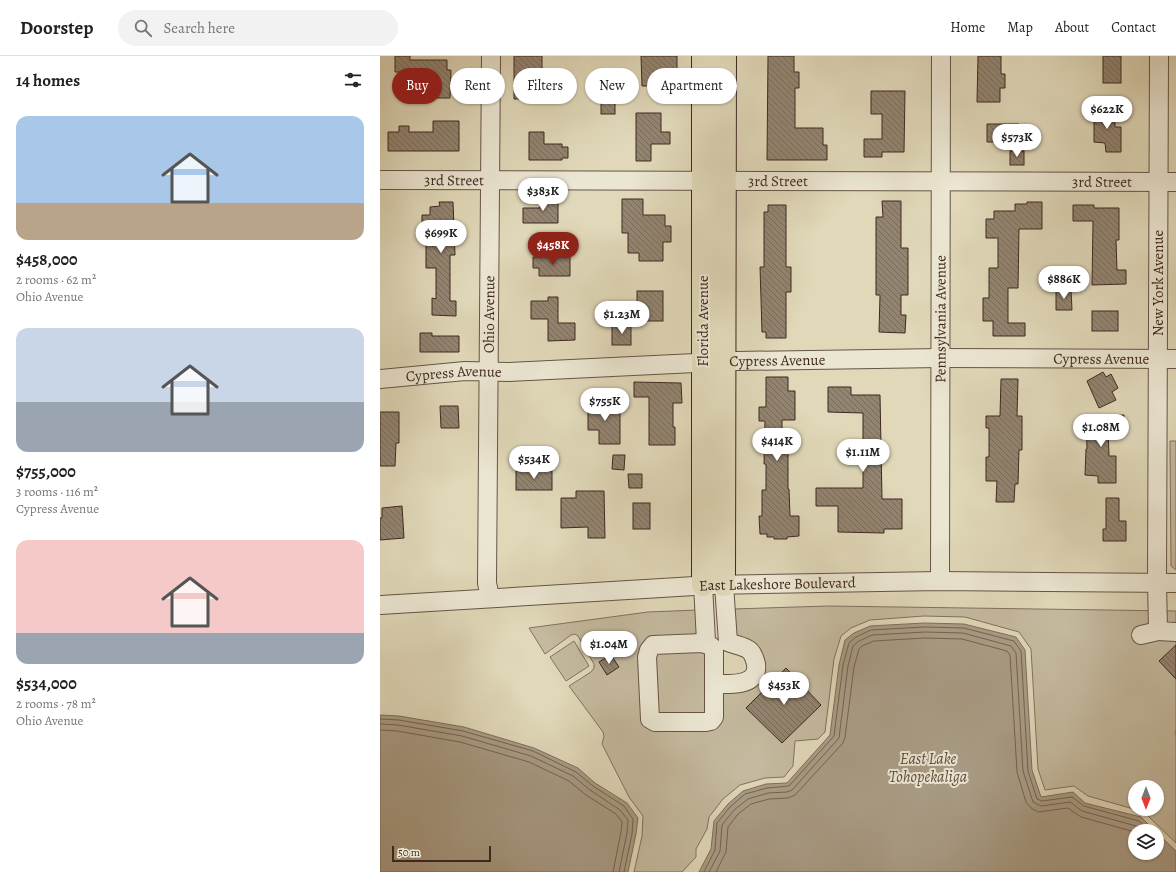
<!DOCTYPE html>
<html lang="en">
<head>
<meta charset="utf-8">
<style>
	:root { --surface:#fff; --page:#f2f2f2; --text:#222; --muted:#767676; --line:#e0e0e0; --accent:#8f2418 }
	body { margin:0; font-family:Alegreya,serif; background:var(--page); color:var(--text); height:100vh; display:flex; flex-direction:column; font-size:15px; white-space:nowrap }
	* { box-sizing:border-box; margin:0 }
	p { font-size:13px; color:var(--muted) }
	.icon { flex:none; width:22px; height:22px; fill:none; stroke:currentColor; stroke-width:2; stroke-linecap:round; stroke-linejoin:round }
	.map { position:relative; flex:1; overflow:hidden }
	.drawer { display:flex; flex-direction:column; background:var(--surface); width:380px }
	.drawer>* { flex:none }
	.guide { position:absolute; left:12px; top:12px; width:380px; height:36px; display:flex; gap:8px }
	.needle { width:26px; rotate:180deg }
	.fabs { position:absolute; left:748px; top:724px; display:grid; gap:8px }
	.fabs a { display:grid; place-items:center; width:36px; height:36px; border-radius:50%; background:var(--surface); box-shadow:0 1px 3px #0004; font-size:20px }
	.scale { position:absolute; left:12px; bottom:10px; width:99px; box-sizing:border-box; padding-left:4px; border:2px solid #3f2820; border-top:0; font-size:11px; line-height:14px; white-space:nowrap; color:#3f2820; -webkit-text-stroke:3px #ebe6d2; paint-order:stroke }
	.price { position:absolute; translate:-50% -34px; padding:0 9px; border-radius:14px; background:#fff; color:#222; font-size:13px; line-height:26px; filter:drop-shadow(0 1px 2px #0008) }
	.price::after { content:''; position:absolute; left:50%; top:24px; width:12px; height:9px; margin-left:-6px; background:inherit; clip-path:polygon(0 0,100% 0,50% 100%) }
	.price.selected { background:var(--accent); color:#fff }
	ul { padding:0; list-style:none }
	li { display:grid; align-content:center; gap:8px; height:212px; padding:0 16px }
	li span { display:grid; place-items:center; height:124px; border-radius:12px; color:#555 }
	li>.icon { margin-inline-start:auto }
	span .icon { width:72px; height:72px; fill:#fffc; stroke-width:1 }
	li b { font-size:17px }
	h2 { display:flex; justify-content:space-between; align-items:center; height:48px; padding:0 16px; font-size:17px }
	.tag { padding:0 14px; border-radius:18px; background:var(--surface); box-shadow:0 1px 3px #0004; font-size:14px; line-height:36px }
	.tag.selected { background:var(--accent); color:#fff }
	header { display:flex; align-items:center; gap:24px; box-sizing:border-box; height:56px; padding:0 20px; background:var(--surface); border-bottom:1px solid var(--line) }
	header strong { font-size:19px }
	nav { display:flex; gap:22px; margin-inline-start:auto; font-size:14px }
	.search { width:280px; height:36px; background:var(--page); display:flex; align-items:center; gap:10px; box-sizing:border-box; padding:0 14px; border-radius:22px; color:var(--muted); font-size:15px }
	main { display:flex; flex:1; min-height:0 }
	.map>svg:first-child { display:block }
</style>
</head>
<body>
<header>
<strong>Doorstep</strong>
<div class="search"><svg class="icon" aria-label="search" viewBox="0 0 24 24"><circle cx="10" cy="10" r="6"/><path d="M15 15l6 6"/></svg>Search here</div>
<nav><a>Home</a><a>Map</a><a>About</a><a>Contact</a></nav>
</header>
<main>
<section class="drawer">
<h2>14 homes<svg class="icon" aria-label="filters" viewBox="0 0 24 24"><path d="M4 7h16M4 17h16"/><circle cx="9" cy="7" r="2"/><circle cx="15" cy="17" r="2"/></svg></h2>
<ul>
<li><span style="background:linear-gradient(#a9c7e8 70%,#b9a48a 0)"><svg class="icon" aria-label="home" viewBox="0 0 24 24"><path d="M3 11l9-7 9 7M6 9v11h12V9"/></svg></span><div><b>$458,000</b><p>2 rooms · 62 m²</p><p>Ohio Avenue</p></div></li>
<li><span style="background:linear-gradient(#c9d6e8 60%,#9aa5b1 0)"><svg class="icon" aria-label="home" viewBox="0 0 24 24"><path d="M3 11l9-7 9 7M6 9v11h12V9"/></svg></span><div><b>$755,000</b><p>3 rooms · 116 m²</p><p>Cypress Avenue</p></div></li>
<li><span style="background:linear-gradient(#f6c9c9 75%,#9aa5b1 0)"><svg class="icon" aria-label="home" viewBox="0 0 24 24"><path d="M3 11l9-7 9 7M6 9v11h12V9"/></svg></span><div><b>$534,000</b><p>2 rooms · 78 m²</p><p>Ohio Avenue</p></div></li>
</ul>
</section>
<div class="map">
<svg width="796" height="816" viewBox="0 0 796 816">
	<defs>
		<pattern id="building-back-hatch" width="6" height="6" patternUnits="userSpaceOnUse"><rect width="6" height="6" fill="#938470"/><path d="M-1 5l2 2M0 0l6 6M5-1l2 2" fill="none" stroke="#796c5c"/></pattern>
	</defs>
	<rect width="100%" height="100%" fill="#e0d8b9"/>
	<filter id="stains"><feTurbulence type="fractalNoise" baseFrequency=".005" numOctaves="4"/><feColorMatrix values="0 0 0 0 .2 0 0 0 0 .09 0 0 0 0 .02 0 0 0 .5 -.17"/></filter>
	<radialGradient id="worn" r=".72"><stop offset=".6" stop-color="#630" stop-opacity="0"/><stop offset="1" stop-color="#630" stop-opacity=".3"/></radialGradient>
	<g fill="#c5ba9f" stroke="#827160" fill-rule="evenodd">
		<polygon points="790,385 796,385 796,514 791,510"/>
		<path d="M448 550 796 555V673L795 678 796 680V787L764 756 708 740 694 730 665 734 658 713 651 593 639 576 585 561 544 560 490 564 471 572 461 580 454 603 445 676 438 683 415 685 413 710 404 721 385 722 360 729 343 743 329 761 327 773 316 793V801L302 816H254L262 780 263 760 249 741 222 688 224 680 223 676 189 630 211 616 214 612V608L198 580 195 578 191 579 165 598 149 572 268 556 318 554 319 578 316 580 273 581 263 663 327 674 341 635 381 620 354 581 353 553ZM755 731H777V753H755Z"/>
		<polygon points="194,585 209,610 186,625 170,601"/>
		<polygon points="321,595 328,597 328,658 276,658 274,601 276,596"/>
	</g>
	<g fill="#a99c85" stroke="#7f6e5d">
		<polygon points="544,567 584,568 636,581 645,594 652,714 661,741 693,736 705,747 761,761 775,775 755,775 755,797 777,797 777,777 796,795 796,816 319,816 331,793 334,765 348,748 363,735 386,728 407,727 450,679 459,609 465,584 474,577 490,570"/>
		<polygon points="0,659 19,660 84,671 154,692 198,712 215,727 247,747 258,762 256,778 248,816 0,816"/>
	</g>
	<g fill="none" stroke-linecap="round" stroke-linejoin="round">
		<g stroke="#746252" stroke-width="1">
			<polyline points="0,663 19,664 83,675 153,695 196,716 213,730 244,750 253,763 252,778 244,816"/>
			<polyline points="0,668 18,669 82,680 151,700 193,720 210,734 240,754 248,764 247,777 239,816"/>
			<polyline points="0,674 17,675 80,686 149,706 189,725 206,739 236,758 242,766 241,776 233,816"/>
			<polyline points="324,816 335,794 337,767 350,751 365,738 387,732 409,730 454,680 463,609 469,587 476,581 491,574 544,571 584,572 634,585 641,595 648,715 657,743 662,745 692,741 704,750 759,765 769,775"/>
			<polyline points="329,816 340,795 342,769 354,754 368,743 388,737 407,736 412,734 459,682 468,610 473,590 479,585 492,579 545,576 583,577 631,590 636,597 643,715 653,746 661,750 690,746 702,755 756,770 762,775"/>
			<polyline points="336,816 346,796 348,771 358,758 371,748 389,743 408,742 415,739 463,687 465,681 474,611 479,593 482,590 494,585 545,582 582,583 627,595 630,599 637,716 646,746 651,752 658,756 688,752 701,761 755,776"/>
		</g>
	</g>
	<g fill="url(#building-back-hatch)" stroke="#3f2820">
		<polygon points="15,0 30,0 30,4 67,4 67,14 71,14 70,42 49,42 49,33 41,33 41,16 15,16"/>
		<polygon points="134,0 162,0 162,17 190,17 190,29 164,29 164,43 134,43"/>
		<polygon points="261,0 297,0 297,30 262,30"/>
		<polygon points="388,0 414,0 414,16 419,16 419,32 415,32 415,72 443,72 443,89 447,89 447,104 387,104"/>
		<polygon points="598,0 621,0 621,18 625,18 625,32 620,32 620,46 597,46"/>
		<rect x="723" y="0" width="18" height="27"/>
		<polygon points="491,35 525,35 524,96 502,96 502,101 484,101 484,83 502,83 502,58 491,58"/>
		<rect x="221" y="39" width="14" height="19"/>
		<polygon points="714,53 732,53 732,59 735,59 735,71 741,71 741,96 726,96 725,87 714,86"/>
		<polygon points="256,57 281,57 281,76 290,76 290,88 271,88 271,105 256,105"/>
		<polygon points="53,65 79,65 79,95 8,95 8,76 19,76 19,70 29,70 29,76 53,76"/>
		<polygon points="607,68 639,68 639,91 620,91 620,86 607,86"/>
		<polygon points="149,76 164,76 164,88 182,88 182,91 188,91 188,102 182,102 182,104 149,104"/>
		<rect x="630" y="95" width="14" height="14"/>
		<polygon points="160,140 178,140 178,167 143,167 143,152 160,152"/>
		<polygon points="242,143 263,143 263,159 285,159 285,170 291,170 291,186 283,186 283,205 259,205 259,197 248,197 248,177 242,177"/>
		<polygon points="502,145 521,145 521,192 528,192 528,239 521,239 521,259 526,259 525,277 499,276 500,239 496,239 496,161 503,161"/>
		<polygon points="59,146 73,146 75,199 70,199 70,245 76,245 76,260 52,259 52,242 56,243 56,212 46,212 46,177 42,177 42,159 50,159 50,151 60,150"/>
		<polygon points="647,146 662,146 662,173 639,173 638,232 628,232 628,267 645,267 645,280 613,280 613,265 603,265 603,242 609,242 609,212 618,212 618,182 606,182 606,163 614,163 614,155 635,155 635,148 647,148"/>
		<polygon points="388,149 406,149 406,211 411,211 411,236 406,236 406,282 386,282 386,276 382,276 380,211 384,211 384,156 388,156"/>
		<polygon points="693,149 714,149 714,152 739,152 739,184 736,184 737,214 746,214 746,228 712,229 713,165 693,165"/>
		<polygon points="190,200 190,220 159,220 159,212 153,212 153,201"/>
		<polygon points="676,234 691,234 692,254 676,254"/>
		<rect x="257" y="235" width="26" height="30"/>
		<polygon points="168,241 178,241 178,267 195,267 195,284 168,285 168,263 151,263 151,245 168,245"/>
		<rect x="712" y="255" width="26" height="20"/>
		<rect x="232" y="269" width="19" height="20"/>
		<polygon points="40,277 52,277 52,280 79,280 79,296 40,296"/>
		<polygon points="723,316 726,321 731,318 738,332 732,336 736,344 719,352 707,325"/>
		<polygon points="386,321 408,321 408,335 415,335 415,364 402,364 402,385 408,385 408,433 409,433 410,460 419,460 419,480 407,481 407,483 394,483 394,481 387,481 387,478 380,478 379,460 382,460 382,434 386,434 386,408 384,408 385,365 379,365 379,351 386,351"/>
		<polygon points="621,323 638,323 637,360 642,360 642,394 639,394 638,428 635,428 634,446 616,446 617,425 606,425 606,401 609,401 609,372 606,372 606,360 620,360"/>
		<polygon points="254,326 301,327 302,347 293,347 293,371 295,371 295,389 269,389 269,341 254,341"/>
		<polygon points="448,331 471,331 471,339 500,339 502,443 522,443 522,473 504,473 504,477 458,476 458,450 436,450 436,432 483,432 483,357 448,356"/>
		<polygon points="208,347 240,347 240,388 219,388 219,374 208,374"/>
		<polygon points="60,350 78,350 79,372 61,372"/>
		<polygon points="0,356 19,356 19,387 16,387 15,410 0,410"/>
		<polygon points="744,359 744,371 728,371 729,400 736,400 736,427 718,427 718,420 705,419 706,393 707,393 706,360"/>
		<polygon points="233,399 245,399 244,414 232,413"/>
		<rect x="136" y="415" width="36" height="19"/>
		<polygon points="248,418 262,418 262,432 249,432"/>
		<polygon points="196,435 224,435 225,482 208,482 208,471 181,472 181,442 196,442"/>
		<polygon points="726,442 739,442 739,465 746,465 746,485 723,485 723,473 726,473"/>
		<rect x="253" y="447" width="17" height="26"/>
		<polygon points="22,450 24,482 0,484 0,462 2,462 2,452"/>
		<polygon points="796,589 796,623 779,605"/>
		<polygon points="231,599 239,611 227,619 219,606"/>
		<polygon points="406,612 441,649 402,687 366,652"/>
	</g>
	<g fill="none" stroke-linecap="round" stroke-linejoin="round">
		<defs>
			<g id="minor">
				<polyline points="779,0 777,526 778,575 796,576"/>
				<path id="s1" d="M0 124 796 126"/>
				<path id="s2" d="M0 323 85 315 128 316 357 305 560 302 796 303"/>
				<path id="s3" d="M560 525 561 0"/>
				<path id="s4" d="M110 541 107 527 111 0"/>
				<path id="s5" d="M0 549 331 529 560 525 796 527"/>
				<polyline points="761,579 778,575"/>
				<polyline points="322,587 331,590 334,593 334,661 331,665 326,666 275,666 270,663 267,601 269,594 273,589 322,587 326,585 323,529"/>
				<path d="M334 628C349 628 379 631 376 608 375 604 373 597 369 594 364 590 355 589 348 586L344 529"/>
			</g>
			<g id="major">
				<polyline points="323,0 323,529"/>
				<polyline points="344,529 345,0"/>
			</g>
		</defs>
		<use href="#minor" stroke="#675446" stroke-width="20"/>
		<use href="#major" stroke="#3f2820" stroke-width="24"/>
		<use href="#minor" stroke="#ebe6d2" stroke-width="18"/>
		<use href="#major" stroke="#e0d8b9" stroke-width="22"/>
	</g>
	<g text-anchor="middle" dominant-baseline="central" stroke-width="4" stroke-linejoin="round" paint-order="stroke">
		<g font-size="15" fill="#3f2820" stroke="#ebe6d2">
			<text stroke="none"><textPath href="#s1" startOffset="74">3rd Street</textPath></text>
			<text stroke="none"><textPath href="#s1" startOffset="398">3rd Street</textPath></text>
			<text stroke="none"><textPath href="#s1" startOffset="722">3rd Street</textPath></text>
			<text transform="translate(778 227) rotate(-90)">New York Avenue</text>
			<text stroke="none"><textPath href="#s4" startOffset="283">Ohio Avenue</textPath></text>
			<text stroke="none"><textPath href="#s3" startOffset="262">Pennsylvania Avenue</textPath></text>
			<text transform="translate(323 265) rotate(-90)">Florida Avenue</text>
			<text stroke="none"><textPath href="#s2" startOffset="722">Cypress Avenue</textPath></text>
			<text stroke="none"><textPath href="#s2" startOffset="398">Cypress Avenue</textPath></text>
			<text stroke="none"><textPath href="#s2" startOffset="74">Cypress Avenue</textPath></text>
			<text stroke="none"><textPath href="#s5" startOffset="398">East Lakeshore Boulevard</textPath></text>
		</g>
		<g font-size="16" font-style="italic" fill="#5f4b3e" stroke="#ebe6d2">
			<text x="548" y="703">East Lake<tspan x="548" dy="18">Tohopekaliga</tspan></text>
		</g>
	</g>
	<rect width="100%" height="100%" filter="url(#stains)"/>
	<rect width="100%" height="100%" fill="url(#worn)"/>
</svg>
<div class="fabs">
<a><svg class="needle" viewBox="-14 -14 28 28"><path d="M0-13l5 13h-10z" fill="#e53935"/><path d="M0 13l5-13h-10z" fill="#767676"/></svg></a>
<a><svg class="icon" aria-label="layers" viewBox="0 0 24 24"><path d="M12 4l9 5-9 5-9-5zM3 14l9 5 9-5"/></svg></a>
</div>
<div class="scale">50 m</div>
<b class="price" style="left:727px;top:74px">$622K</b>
<b class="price" style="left:637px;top:102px">$573K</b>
<b class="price" style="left:163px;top:156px">$383K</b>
<b class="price" style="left:61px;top:198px">$699K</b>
<b class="price selected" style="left:173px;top:210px">$458K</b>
<b class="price" style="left:684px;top:244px">$886K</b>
<b class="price" style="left:242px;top:279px">$1.23M</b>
<b class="price" style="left:225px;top:366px">$755K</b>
<b class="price" style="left:721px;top:392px">$1.08M</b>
<b class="price" style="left:397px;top:406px">$414K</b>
<b class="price" style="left:483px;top:417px">$1.11M</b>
<b class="price" style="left:154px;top:424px">$534K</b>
<b class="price" style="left:229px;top:609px">$1.04M</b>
<b class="price" style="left:404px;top:650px">$453K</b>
<div class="guide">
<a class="tag selected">Buy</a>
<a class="tag">Rent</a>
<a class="tag">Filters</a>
<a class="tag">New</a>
<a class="tag">Apartment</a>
</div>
</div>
</main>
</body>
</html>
